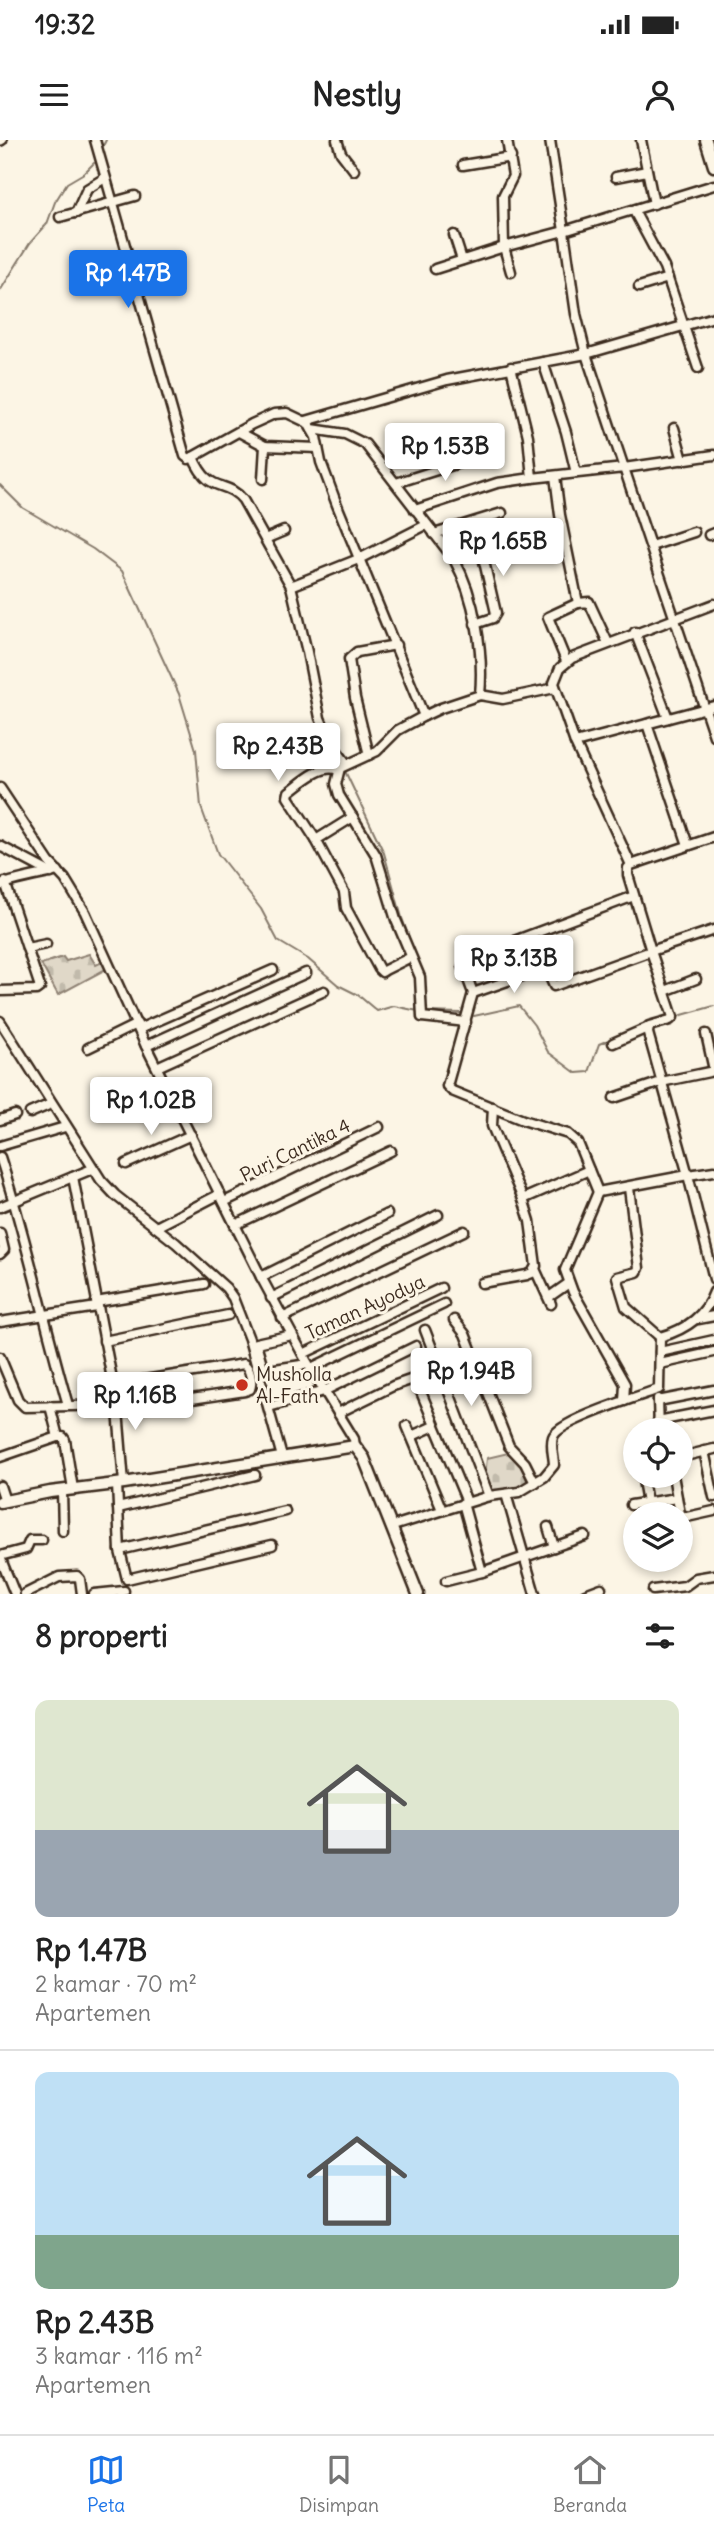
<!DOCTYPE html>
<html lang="id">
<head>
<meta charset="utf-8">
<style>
	:root { --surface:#fff; --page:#f6f6f6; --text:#222; --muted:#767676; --line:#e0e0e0; --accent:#1a73e8 }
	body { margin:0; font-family:Delius,sans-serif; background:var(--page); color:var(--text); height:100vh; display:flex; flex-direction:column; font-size:26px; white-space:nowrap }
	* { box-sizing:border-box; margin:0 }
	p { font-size:23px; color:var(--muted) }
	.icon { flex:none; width:38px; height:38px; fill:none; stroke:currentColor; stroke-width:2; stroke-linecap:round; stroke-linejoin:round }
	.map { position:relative; height:1454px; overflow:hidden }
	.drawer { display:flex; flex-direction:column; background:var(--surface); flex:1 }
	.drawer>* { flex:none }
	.buttons { position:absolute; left:623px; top:1278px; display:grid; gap:14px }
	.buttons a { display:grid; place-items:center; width:70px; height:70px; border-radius:50%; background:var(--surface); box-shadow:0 4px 10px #0003; font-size:35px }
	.price { position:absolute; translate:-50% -60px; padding:0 16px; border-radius:7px; background:#fff; color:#222; font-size:23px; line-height:46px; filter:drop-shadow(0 2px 4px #0008) }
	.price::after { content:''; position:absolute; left:50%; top:42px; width:21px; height:16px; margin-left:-10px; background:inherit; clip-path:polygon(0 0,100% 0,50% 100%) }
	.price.current { background:var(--accent); color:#fff }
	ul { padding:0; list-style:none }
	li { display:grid; align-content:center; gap:14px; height:371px; padding:0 35px }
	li+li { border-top:2px solid var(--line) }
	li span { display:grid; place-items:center; height:217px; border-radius:14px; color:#555 }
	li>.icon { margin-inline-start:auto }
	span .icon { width:126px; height:126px; fill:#fffc; stroke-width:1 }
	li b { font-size:30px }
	h2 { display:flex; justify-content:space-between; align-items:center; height:84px; padding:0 35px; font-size:30px }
	.status { display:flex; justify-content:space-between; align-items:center; height:49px; padding:0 35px; background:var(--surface); direction:ltr }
	.status svg { height:19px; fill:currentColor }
	header { display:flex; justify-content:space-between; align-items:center; height:91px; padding:0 35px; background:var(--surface); font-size:32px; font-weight:700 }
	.tab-bar { display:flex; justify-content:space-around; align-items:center; height:98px; border-top:2px solid var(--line); background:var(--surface); font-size:19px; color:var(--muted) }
	.tab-bar a { display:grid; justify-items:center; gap:4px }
	.tab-bar .current { color:var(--accent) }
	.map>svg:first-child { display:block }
</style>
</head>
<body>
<div class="status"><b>19:32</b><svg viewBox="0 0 49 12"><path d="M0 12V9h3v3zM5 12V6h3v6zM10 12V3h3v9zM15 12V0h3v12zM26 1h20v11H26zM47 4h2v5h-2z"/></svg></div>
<header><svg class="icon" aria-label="menu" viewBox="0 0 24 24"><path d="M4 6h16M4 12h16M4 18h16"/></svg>Nestly<svg class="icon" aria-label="person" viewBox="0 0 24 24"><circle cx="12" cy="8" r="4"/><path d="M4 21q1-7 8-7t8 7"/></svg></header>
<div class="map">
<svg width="714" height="1454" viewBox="0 0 714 1454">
	<defs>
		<pattern id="cemetery-stones" width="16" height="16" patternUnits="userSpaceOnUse" patternTransform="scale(1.75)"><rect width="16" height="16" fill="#e0d8c8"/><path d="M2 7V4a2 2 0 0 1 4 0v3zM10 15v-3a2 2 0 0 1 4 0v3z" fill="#c1baab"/></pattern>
	</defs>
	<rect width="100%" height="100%" fill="#fcf5e5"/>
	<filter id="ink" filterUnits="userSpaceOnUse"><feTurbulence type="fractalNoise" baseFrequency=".0143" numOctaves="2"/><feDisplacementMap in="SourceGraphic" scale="14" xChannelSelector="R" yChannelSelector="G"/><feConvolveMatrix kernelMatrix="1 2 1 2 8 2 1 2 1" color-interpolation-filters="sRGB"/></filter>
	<g filter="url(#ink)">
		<g fill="url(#cemetery-stones)" stroke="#8e8173" stroke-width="2">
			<polygon points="89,814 96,825 102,822 106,829 58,855 41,824 63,817 66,821"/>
			<path d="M508 1313 520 1322 528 1343C518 1350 504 1354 491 1351L485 1336 487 1318Z"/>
		</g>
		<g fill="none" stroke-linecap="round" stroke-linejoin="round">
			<g stroke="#85796b" stroke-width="2">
				<polyline points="103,6 106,0"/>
				<polyline points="0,151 30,103 47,84 55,62 67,43 84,33 94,23"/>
				<polyline points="0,345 23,368 93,409 122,431 179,554 196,610 201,667 218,714 261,769 278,801 308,819 338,845 358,855 377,871 394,866 418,871"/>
				<polyline points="212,346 229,353"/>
				<polyline points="318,584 323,594"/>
				<polyline points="344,629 384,713 402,778 418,823"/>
				<polyline points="427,872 461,873"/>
				<polyline points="474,876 519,866 534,885 548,912 576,933 589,932 599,904 642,886"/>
				<polyline points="675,877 714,866"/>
			</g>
			<defs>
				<g id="minor">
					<polyline points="95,0 185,316 189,319 193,317 252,284 274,274 287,273 308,283 316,297 321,322 337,365 424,576"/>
					<polyline points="337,0 341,13 354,30"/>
					<polyline points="507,0 513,36 503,56 504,107 511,132"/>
					<polyline points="550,0 564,91 714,45"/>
					<polyline points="641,0 654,64"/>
					<polyline points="0,1 2,0"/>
					<polyline points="463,25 511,17"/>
					<polyline points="616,37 647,31"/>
					<polyline points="634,71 664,127 698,228"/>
					<polyline points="76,73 87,49 105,38"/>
					<polyline points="60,77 135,56"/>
					<polyline points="454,95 462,120"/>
					<polyline points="435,129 504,107 564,91 576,174 586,214 624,328 714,315"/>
					<polyline points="639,147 668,138"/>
					<polyline points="543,222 566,292 576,333"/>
					<polyline points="511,227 528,296 532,338 624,328 714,596"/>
					<polyline points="306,281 447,240 586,214 714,177"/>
					<polyline points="674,288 683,320"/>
					<path d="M312 289 345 294 365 304 454 419C475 457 484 512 480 555"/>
					<polyline points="239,292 265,306 318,308"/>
					<path d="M193 317C210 356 225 338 243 360L291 446 307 512 320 578 331 603 346 623"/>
					<polyline points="555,336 560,375 578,463 589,462 608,503"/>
					<polyline points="263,339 265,306"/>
					<polyline points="396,343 484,315"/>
					<polyline points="415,370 497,343 532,338"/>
					<polyline points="434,394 502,373"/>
					<polyline points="709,395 714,393"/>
					<polyline points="265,399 284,391"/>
					<polyline points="651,406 694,392"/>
					<polyline points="454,419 479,412 483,417 496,473 493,478 475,484"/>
					<polyline points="291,446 361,418 426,385"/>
					<polyline points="714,464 572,518 560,528 554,543 575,603 714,566"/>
					<polyline points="635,492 668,578"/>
					<polyline points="566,521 548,477 578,463"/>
					<polyline points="647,584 688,705"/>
					<polyline points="575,603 631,725 628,728 628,735 651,811 714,790"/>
					<polyline points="369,615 355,558 349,519 357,512 396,505"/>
					<path d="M338 630C322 623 301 643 289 652L288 657 316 700 344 752 346 768 379 829 382 832 385 830 411 817"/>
					<polyline points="0,648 49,722 65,739 85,772 146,906 261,1137 308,1224 354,1299 355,1306"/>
					<polyline points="316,700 353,677"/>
					<polyline points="0,706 51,733"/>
					<polyline points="631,725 714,697"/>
					<path d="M0 746C6 741 47 734 58 731"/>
					<polyline points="531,795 554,846 651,811 673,877 670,880 649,886 648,893 688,1035 598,1052 578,1003 568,994 523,980 452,951 447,946 473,853 463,826 466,819 634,756"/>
					<polyline points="27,808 46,804"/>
					<polyline points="0,851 36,850 40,847 5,742"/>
					<polyline points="665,851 696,839"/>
					<polyline points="473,853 545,828"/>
					<polyline points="0,881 101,1040 115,1055 176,1103 226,1148 233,1158 249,1199 282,1317"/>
					<polyline points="466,882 422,877 420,837 396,780 376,715 339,655 336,644 340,628 377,611 398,590 424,576 441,568 480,555 503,559 555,548"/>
					<polyline points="139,889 273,830"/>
					<polyline points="706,894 714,930"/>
					<polyline points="613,903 647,888"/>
					<polyline points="146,906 306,833"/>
					<polyline points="88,908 137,884"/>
					<polyline points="157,927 324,851"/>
					<polyline points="614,958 661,942 714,931"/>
					<polyline points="30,973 51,964"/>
					<polyline points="0,980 15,975"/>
					<polyline points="0,1006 65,987"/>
					<path d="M0 1017C27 1099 44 1183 68 1265"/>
					<polyline points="126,1024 191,995"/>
					<polyline points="714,1031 688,1035 714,1139"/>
					<polyline points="73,1037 118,1270 124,1343"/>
					<polyline points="629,1048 639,1128 637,1132 617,1137 626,1167 660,1197"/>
					<polyline points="598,1052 565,1130 573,1152 625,1244 624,1261"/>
					<polyline points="523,1059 589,1030"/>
					<polyline points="224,1062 379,987"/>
					<polyline points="0,1067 92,1029"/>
					<polyline points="235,1085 391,1011"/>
					<polyline points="156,1087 220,1054"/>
					<polyline points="0,1093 4,1110 0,1114"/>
					<polyline points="535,1129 551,1164"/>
					<polyline points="261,1137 387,1074"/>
					<polyline points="482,1143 527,1135 532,1133 536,1126 530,1081 523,1059 492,986 493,967"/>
					<polyline points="549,1157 569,1143"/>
					<polyline points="271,1158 438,1075"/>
					<polyline points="96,1162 204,1144"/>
					<polyline points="282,1178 464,1091"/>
					<polyline points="698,1179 714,1176"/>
					<polyline points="454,1180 465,1194 509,1306 525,1323 535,1343"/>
					<polyline points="0,1182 97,1167"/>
					<polyline points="425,1190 489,1356"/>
					<polyline points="292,1195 256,1203 263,1227 268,1230 308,1224"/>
					<polyline points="104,1201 228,1175"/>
					<polyline points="660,1212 714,1200"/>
					<polyline points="303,1214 441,1148"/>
					<polyline points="0,1217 18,1260 25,1267 117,1265"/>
					<polyline points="660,1224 714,1212"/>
					<polyline points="311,1228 444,1164"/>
					<path d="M113 1245 244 1224C250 1229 253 1241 250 1249L245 1251 118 1270"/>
					<polyline points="658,1259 659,1290"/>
					<polyline points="658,1261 714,1250"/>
					<polyline points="50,1266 58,1297 63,1297 65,1300 73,1349"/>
					<polyline points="269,1267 324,1251 416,1206"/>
					<polyline points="338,1273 393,1246 413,1239 421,1252 467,1362"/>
					<polyline points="658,1281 714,1270"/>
					<polyline points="407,1286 442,1370"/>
					<polyline points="412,1296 434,1286"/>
					<polyline points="704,1311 714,1357"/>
					<polyline points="0,1317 58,1297"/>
					<polyline points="681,1317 714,1309"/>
					<polyline points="642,1335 647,1362"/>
					<polyline points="673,1335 680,1374"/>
					<polyline points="117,1344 120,1411 127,1439 272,1405"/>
					<polyline points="0,1346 5,1361"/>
					<polyline points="62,1351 63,1391"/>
					<polyline points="506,1354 535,1454"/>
					<polyline points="463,1363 482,1432 585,1396"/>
					<polyline points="631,1365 677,1358"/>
					<polyline points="118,1368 255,1335"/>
					<polyline points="681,1375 687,1377 714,1371"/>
					<path d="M393 1386 489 1356 519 1352 544 1337 554 1325C554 1316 550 1306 553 1297 558 1281 640 1256 659 1249L660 1197C685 1190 705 1177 714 1152"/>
					<polyline points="548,1387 554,1407"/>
					<polyline points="120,1410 285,1371"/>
					<polyline points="0,1416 26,1409 30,1400 42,1400"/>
					<polyline points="0,1417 15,1454"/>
					<polyline points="446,1441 482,1432"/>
					<polyline points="653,1450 685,1446 696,1438 714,1435"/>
					<polyline points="25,1454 59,1437 77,1436 80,1439 82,1454"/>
					<polyline points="94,1454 124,1451"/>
					<polyline points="585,1454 601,1448"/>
				</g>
				<g id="tertiary">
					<polyline points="706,0 714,26"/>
					<polyline points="0,1362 50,1352 124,1343 355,1306 364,1318 418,1454"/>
				</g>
			</defs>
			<use href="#minor" stroke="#3b2a1e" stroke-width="13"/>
			<use href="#tertiary" stroke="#3b2a1e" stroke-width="15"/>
			<use href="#minor" stroke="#fcf5e5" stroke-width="8"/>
			<use href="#tertiary" stroke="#fcf5e5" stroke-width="10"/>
		</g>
	</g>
	<circle fill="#c8321e" stroke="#fcf5e5" stroke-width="2.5" cx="242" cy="1245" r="7"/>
	<g text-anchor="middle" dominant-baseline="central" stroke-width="6" stroke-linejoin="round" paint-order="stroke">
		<g font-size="19" fill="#3b2a1e" stroke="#fcf5e5">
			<text transform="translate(295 1010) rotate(-26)">Puri Cantika 4</text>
			<text transform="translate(365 1167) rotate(-25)">Taman Ayodya</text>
		</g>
		<g font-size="19" fill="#3b2a1e" stroke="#fcf5e5" text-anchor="start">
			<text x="256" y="1234">Musholla<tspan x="256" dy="22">Al-Fath</tspan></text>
		</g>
	</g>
</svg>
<div class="buttons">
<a><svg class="icon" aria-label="locate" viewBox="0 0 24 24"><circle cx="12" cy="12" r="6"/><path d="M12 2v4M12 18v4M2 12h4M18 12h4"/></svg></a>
<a><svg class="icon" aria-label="layers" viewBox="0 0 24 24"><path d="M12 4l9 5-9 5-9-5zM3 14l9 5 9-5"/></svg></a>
</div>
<b class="price current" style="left:128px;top:170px">Rp 1.47B</b>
<b class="price" style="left:445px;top:343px">Rp 1.53B</b>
<b class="price" style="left:503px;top:438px">Rp 1.65B</b>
<b class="price" style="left:278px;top:643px">Rp 2.43B</b>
<b class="price" style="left:514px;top:855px">Rp 3.13B</b>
<b class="price" style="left:151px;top:997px">Rp 1.02B</b>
<b class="price" style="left:471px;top:1268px">Rp 1.94B</b>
<b class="price" style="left:135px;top:1292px">Rp 1.16B</b>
</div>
<section class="drawer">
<h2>8 properti<svg class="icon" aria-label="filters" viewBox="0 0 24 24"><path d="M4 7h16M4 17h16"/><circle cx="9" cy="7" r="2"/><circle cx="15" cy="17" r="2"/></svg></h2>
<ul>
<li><span style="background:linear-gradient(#dfe7d0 60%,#9aa5b1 0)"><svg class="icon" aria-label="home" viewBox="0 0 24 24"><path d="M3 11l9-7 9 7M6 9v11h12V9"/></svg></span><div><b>Rp 1.47B</b><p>2 kamar · 70 m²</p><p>Apartemen</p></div></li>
<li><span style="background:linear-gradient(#bfe0f5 75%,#7fa58c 0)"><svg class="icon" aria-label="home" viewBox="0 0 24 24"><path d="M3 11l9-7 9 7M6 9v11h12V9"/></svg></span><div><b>Rp 2.43B</b><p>3 kamar · 116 m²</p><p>Apartemen</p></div></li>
</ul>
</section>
<nav class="tab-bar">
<a class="current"><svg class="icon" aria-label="map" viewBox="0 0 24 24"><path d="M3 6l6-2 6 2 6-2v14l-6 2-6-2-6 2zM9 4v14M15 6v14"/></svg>Peta</a>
<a><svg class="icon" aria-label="saved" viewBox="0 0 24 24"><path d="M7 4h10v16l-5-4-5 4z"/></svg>Disimpan</a>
<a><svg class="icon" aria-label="home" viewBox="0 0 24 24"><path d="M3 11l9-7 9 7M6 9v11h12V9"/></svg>Beranda</a>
</nav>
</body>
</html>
